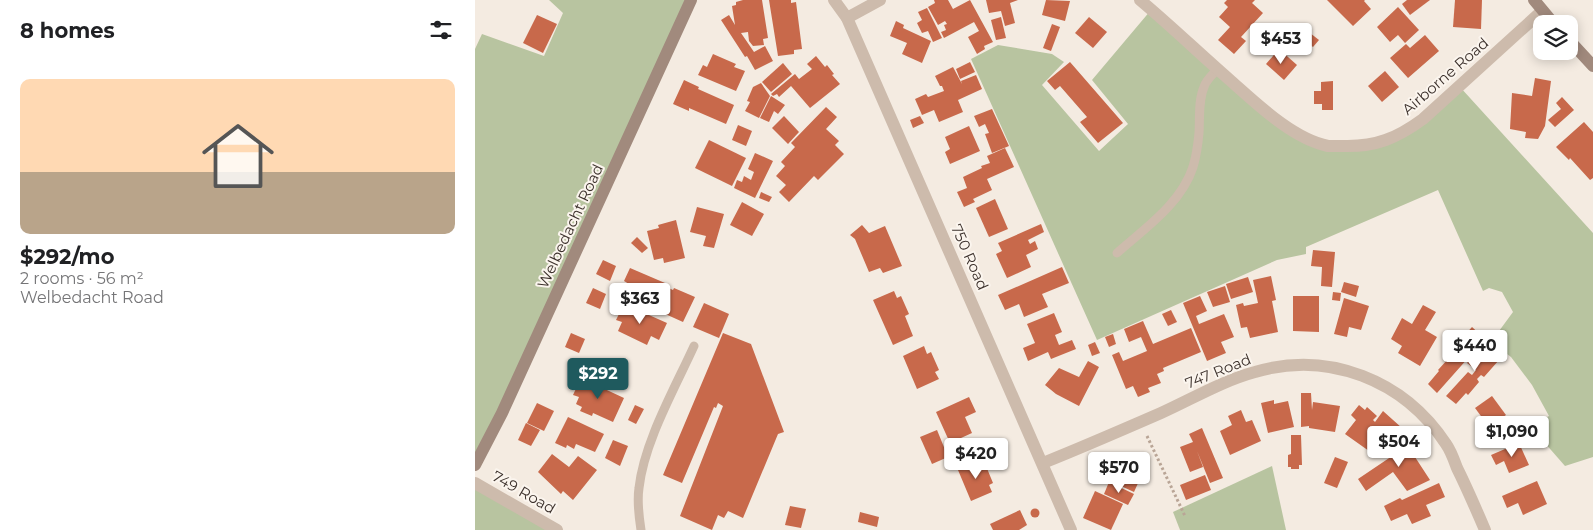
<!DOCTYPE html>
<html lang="en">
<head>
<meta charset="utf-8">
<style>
	:root { --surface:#fff; --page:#f2f2f2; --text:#202124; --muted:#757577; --accent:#1f5a5e }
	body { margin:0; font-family:Montserrat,sans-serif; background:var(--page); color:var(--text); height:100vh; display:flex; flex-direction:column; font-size:19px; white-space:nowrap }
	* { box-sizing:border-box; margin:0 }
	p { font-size:16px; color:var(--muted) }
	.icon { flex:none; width:28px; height:28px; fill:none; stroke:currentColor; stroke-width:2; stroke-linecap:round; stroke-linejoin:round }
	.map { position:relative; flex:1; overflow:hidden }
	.sheet { display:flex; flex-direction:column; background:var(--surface); width:475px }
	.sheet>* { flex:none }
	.fabs { position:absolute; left:1058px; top:15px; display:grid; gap:10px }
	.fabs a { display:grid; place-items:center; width:45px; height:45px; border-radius:10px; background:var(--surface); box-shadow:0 2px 12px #0003; font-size:25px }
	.price { position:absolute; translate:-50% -42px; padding:0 11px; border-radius:5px; background:#fff; color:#222; font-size:16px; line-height:32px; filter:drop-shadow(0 1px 2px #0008) }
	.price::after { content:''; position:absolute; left:50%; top:30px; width:15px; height:11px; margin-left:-8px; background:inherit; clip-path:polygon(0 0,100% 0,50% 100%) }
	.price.active { background:var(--accent); color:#fff }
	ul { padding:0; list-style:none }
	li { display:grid; align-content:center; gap:10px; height:265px; padding:0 20px }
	li span { display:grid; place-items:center; height:155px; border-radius:10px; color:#555 }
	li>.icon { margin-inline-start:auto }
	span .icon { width:90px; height:90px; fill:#fffc; stroke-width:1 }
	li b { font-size:21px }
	h2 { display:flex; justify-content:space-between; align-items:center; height:60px; padding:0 20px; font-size:21px }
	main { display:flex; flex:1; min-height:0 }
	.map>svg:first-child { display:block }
</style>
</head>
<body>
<main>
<section class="sheet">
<h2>8 homes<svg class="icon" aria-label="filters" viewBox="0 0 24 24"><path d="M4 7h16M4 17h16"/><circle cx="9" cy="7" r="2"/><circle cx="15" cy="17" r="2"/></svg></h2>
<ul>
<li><span style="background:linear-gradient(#ffd9b3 60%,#b9a48a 0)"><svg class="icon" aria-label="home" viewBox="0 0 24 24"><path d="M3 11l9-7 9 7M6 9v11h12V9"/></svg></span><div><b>$292/mo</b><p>2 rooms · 56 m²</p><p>Welbedacht Road</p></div></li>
</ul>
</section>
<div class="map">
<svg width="1118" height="530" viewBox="0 0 1118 530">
	<rect width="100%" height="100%" fill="#f4ebe1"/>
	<g fill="#b8c4a0">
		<polygon points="74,0 215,0 0,463 0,49 7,34 69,56 88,13"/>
		<polygon points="676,10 833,139 908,143 985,87 1118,233 1118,457 1090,466 1055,426 1074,416 1057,385 1036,357 1016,342 1038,312 1027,292 1014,288 1008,291 963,190 831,247 831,254 802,260 622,340 496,59 523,45 577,54 589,62 567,85 624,151 653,124 617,80"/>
		<polygon points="797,466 811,530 705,530 698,512"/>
		<polygon points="0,482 84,530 0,530"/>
	</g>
	<g fill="#c8694b">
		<polygon points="268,0 287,0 293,38 288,39 289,45 278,46 274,41 273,32 266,33 279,52 290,46 298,61 280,70 272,56 270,57 246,20 254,15 260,25 257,6 261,5 261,2"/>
		<polygon points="294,0 316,0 316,3 321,2 327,49 319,50 319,54 303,56"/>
		<polygon points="459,0 473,0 478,9 495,0 518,42 509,46 510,49 502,54 493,37 504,31 499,22 469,38 466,32 471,30 469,25 472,24 470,21 463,25 453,7 460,3"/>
		<polygon points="511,0 543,0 535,3 540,23 530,26 526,11 514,13"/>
		<polygon points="571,0 595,1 590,21 567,15"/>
		<polygon points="752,0 780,0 777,3 788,13 766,37 771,41 759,54 743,40 755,27 744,17 753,7 749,3"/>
		<polygon points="852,0 890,0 889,1 896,9 878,26"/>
		<polygon points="932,0 955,0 935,15 927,4"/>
		<polygon points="980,0 1007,0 1006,29 978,27"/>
		<polygon points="923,7 944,30 930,43 923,35 915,42 902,27"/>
		<polygon points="452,8 467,38 458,42 453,31 447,33 442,23 447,20 443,12"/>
		<polygon points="62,15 82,24 68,53 48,43"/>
		<polygon points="526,17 531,38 521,40 516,20"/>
		<polygon points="614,17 632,32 618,48 600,33"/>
		<polygon points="421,21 429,25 428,28 456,41 447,63 427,54 432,43 415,36"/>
		<polygon points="577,24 585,27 576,51 568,48"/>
		<polygon points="835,33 844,40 838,47 829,40"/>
		<polygon points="950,35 964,51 933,78 915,58 931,44 935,48"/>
		<polygon points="804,49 822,65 809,80 791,64"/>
		<polygon points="238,54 261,64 259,67 270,71 261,91 223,75 228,65 232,67"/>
		<polygon points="341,56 350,67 352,65 359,74 357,75 365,84 335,108 316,86 304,97 302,94 298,96 296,94 320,74 324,79 337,69 332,64"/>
		<polygon points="495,62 500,72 485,79 481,69"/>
		<polygon points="595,62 648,123 623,143 605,122 612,117 585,86 580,90 572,81"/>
		<polygon points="308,63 317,74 296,92 287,82"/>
		<polygon points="478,67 487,84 486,81 501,75 507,89 483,100 488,112 464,122 459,110 447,115 440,99 451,94 453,97 469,91 467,86 465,86 460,76"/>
		<polygon points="910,71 924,87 907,102 893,86"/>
		<polygon points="1060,78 1076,81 1070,126 1063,139 1050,138 1051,132 1035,129 1037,93 1057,96"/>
		<polygon points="209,80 224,87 223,89 259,105 251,124 214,108 214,111 198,104"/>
		<polygon points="858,81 858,110 847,110 847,104 839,104 839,91 846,91 846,82"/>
		<polygon points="286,83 295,96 284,118 270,111 275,102 272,101 278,87"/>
		<polygon points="296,96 310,105 303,114 299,111 294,122 285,118"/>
		<polygon points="1087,97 1099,110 1080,127 1073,120 1086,109 1081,103"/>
		<polygon points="351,107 362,117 351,129 364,141 360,145 369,154 343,180 339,176 314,202 304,192 311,185 301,176 310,166 306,162 320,147 316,143"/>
		<polygon points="517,109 534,146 517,153 510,134 514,133 510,124 504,127 499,116"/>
		<polygon points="309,116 324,132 313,144 297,128"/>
		<polygon points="445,116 449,123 438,128 435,120"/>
		<polygon points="1109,122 1118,132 1118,178 1115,180 1095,158 1094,160 1081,147"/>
		<polygon points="263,125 277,131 271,146 257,140"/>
		<polygon points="494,126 505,151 475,164 470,152 475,149 470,137"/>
		<polygon points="234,140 271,158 257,186 220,168"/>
		<polygon points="530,148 539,167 512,179 517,190 498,199 500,202 489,207 482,192 492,188 488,177 507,168 506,166 515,163 512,156"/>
		<polygon points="280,153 298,161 280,198 259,188 262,180 267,182 269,176 276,180 279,172 273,169"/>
		<polygon points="286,192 297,197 294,202 284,198"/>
		<polygon points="520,199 533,229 514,237 501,208"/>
		<polygon points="267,202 289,214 277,236 255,225"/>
		<polygon points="222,207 249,214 239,248 228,246 231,236 215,232"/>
		<polygon points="201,220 210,258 189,263 188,258 179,260 172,231 184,228 183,225"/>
		<polygon points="566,224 569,232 553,240 555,244 560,241 563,249 551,255 556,267 532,278 521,254 527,251 523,243"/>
		<polygon points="387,225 394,233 410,226 427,266 408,273 405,268 394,272 380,239 375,235"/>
		<polygon points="162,237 173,248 167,253 156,243"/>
		<polygon points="838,250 860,252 857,287 846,286 847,267 836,266"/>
		<polygon points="128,260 141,266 135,281 121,274"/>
		<polygon points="587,267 594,283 567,294 573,307 549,317 544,304 530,310 523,295"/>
		<polygon points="155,268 190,283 189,286 198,290 199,288 220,297 208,322 188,313 190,309 150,291 154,284 149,281"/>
		<polygon points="796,276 801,300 797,301 803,332 775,338 772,327 766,328 761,305 768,303 769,306 783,303 778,280"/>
		<polygon points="773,277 778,292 756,299 751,284"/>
		<polygon points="869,282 884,286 881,297 866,292"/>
		<polygon points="750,286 755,302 738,307 732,292"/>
		<polygon points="118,288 131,294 125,309 111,303"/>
		<polygon points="419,291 422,298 426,296 434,314 430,316 438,336 418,345 398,300"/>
		<polygon points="858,292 866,293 865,301 857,300"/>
		<polygon points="725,296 732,311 721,316 724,324 749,314 759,337 746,342 751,353 732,361 708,303"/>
		<polygon points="818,296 844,296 844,332 818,331"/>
		<polygon points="869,298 894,306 886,330 874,327 872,337 859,334"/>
		<polygon points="229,303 254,314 244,338 218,327"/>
		<polygon points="149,304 192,323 184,340 176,336 172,345 143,331 147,322 141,320"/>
		<polygon points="948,305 961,312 950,330 962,337 945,366 923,353 927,346 916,339 927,318 937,324"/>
		<polygon points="696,310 702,322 693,326 687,314"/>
		<polygon points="579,313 587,332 580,335 584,345 597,340 601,349 576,359 573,352 553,361 548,348 560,343 552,324"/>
		<polygon points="668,321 685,360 678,344 716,328 726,352 688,368 689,371 682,374 686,383 673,388 675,392 663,397 658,386 651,389 637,355 644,352 648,361 672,351 666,337 654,342 649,329"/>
		<polygon points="997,327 1010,339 962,393 953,384 964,371 963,370 973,359 970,357"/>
		<polygon points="96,333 110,339 104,353 90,347"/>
		<polygon points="248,333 276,344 309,432 303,434 268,518 253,511 249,518 243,515 237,530 205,516 248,406 243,403 241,408 239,407 207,483 188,475"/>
		<polygon points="638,334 641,344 634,347 630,337"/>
		<polygon points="1011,341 1020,348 1016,353 1024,360 1009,377 1006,375 1002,379 1004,382 993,395 991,393 981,404 971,396 993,372 997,375 1001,370 992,363"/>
		<polygon points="620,342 625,353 617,356 613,345"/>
		<polygon points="449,346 452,354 456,352 464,370 460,372 464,379 442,389 428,356"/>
		<polygon points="613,361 624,367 604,406 581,394 570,385 584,368 604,377"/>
		<polygon points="106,378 149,398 138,422 118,413 117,416 105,411 107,407 101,404 104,397 98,395"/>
		<polygon points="826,393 836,393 837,410 838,402 865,406 860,432 834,428 834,426 826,427"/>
		<polygon points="1017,396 1031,415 1014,427 1000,408"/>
		<polygon points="494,397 501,412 490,417 497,433 475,443 461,412"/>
		<polygon points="799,400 799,404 813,401 819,427 793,433 786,403"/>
		<polygon points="62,403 79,411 69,431 52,423"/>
		<polygon points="160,405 169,409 161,424 153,420"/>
		<polygon points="884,405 890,410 892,407 902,416 898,420 900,422 908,411 927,428 907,449 900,444 894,451 870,434 881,420 876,415"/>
		<polygon points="766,410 771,422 777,420 786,441 755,455 745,431 757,425 753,416"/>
		<polygon points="93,417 129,434 120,452 101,444 99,449 92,445 91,448 80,443"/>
		<polygon points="51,423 65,430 56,446 43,440"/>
		<polygon points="727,428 748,478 735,483 722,451 728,467 715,472 705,447 718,442 714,434"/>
		<polygon points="462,430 473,457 457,464 445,437"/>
		<polygon points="816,435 826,435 827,465 824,465 824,469 816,469 816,467 813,467 813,455 816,454"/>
		<polygon points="938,436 949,451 940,457 955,480 932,491 918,472 891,491 883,479 929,448 926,444"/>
		<polygon points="138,440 153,446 145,466 130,458"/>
		<polygon points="1044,443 1054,465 1034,473 1029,461 1021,465 1016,455"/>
		<polygon points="77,454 94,467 103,456 122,470 98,500 88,491 86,494 63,472"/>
		<polygon points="860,457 873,462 862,488 849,483"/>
		<polygon points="504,461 507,467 511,466 518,483 514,485 517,492 496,501 483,470"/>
		<polygon points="641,470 664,481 659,492 635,481"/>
		<polygon points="730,475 736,490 711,500 705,485"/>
		<polygon points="1062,481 1072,504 1048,515 1043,503 1032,508 1027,496"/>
		<polygon points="634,482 659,494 653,505 629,494"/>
		<polygon points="964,483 970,497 951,505 956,516 937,524 932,514 916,521 909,506 925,498 927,500"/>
		<polygon points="620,491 648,504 636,530 608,518"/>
		<polygon points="315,506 331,509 326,528 310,525"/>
		<circle cx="560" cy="513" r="4.5"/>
		<polygon points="545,510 552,525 544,530 518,530 515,524"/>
		<polygon points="385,512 404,517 402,527 383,522"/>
	</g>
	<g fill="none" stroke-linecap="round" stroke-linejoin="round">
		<polyline stroke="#b9a596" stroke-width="3" stroke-dasharray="2.5 2.5" stroke-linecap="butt" points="672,436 710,516"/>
		<g stroke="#cdbbac" stroke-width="9">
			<path d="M642 253C669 229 706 204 718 167 721 157 723 144 724 133 725 118 723 101 729 87 731 80 737 75 743 69"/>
			<path d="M166 530C164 517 162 501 164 488 169 442 200 388 219 346"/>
		</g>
		<g stroke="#cdbbac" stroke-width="12">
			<polyline points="359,0 372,18 596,530"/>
			<path d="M665 0C696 26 725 54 756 81 782 104 818 139 853 146 858 146 863 146 868 146 901 147 922 138 948 119L1067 11"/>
			<polyline points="372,18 405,0"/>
			<path d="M568 463C608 447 647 430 686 413 717 399 747 381 780 372 853 350 929 380 971 444 976 451 979 460 982 468 992 488 1001 509 1010 530"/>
			<polyline points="0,483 82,530"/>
		</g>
		<g stroke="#a18a7d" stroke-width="12">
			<polyline points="1059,0 1079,24"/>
			<polyline points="1094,40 1118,66"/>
			<polyline points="0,465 27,413 216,0"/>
		</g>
	</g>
	<g text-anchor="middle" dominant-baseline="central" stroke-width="4" stroke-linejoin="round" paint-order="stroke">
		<g font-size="15" fill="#3b302b" stroke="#fbf5ee">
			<text transform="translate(970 76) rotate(-41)">Airborne Road</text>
			<text transform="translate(95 226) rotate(-65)">Welbedacht Road</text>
			<text transform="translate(495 257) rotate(66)">750 Road</text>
			<text transform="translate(743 371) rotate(-22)">747 Road</text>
			<text transform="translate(49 492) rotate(30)">749 Road</text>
		</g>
	</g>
</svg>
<div class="fabs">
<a><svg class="icon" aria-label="layers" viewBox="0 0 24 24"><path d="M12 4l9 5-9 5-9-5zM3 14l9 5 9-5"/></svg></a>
</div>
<b class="price" style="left:806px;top:65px">$453</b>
<b class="price" style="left:165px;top:325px">$363</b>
<b class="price" style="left:1000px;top:372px">$440</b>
<b class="price active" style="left:123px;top:400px">$292</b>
<b class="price" style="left:1037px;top:458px">$1,090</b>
<b class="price" style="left:924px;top:468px">$504</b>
<b class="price" style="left:501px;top:480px">$420</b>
<b class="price" style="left:644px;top:494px">$570</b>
</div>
</main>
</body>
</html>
